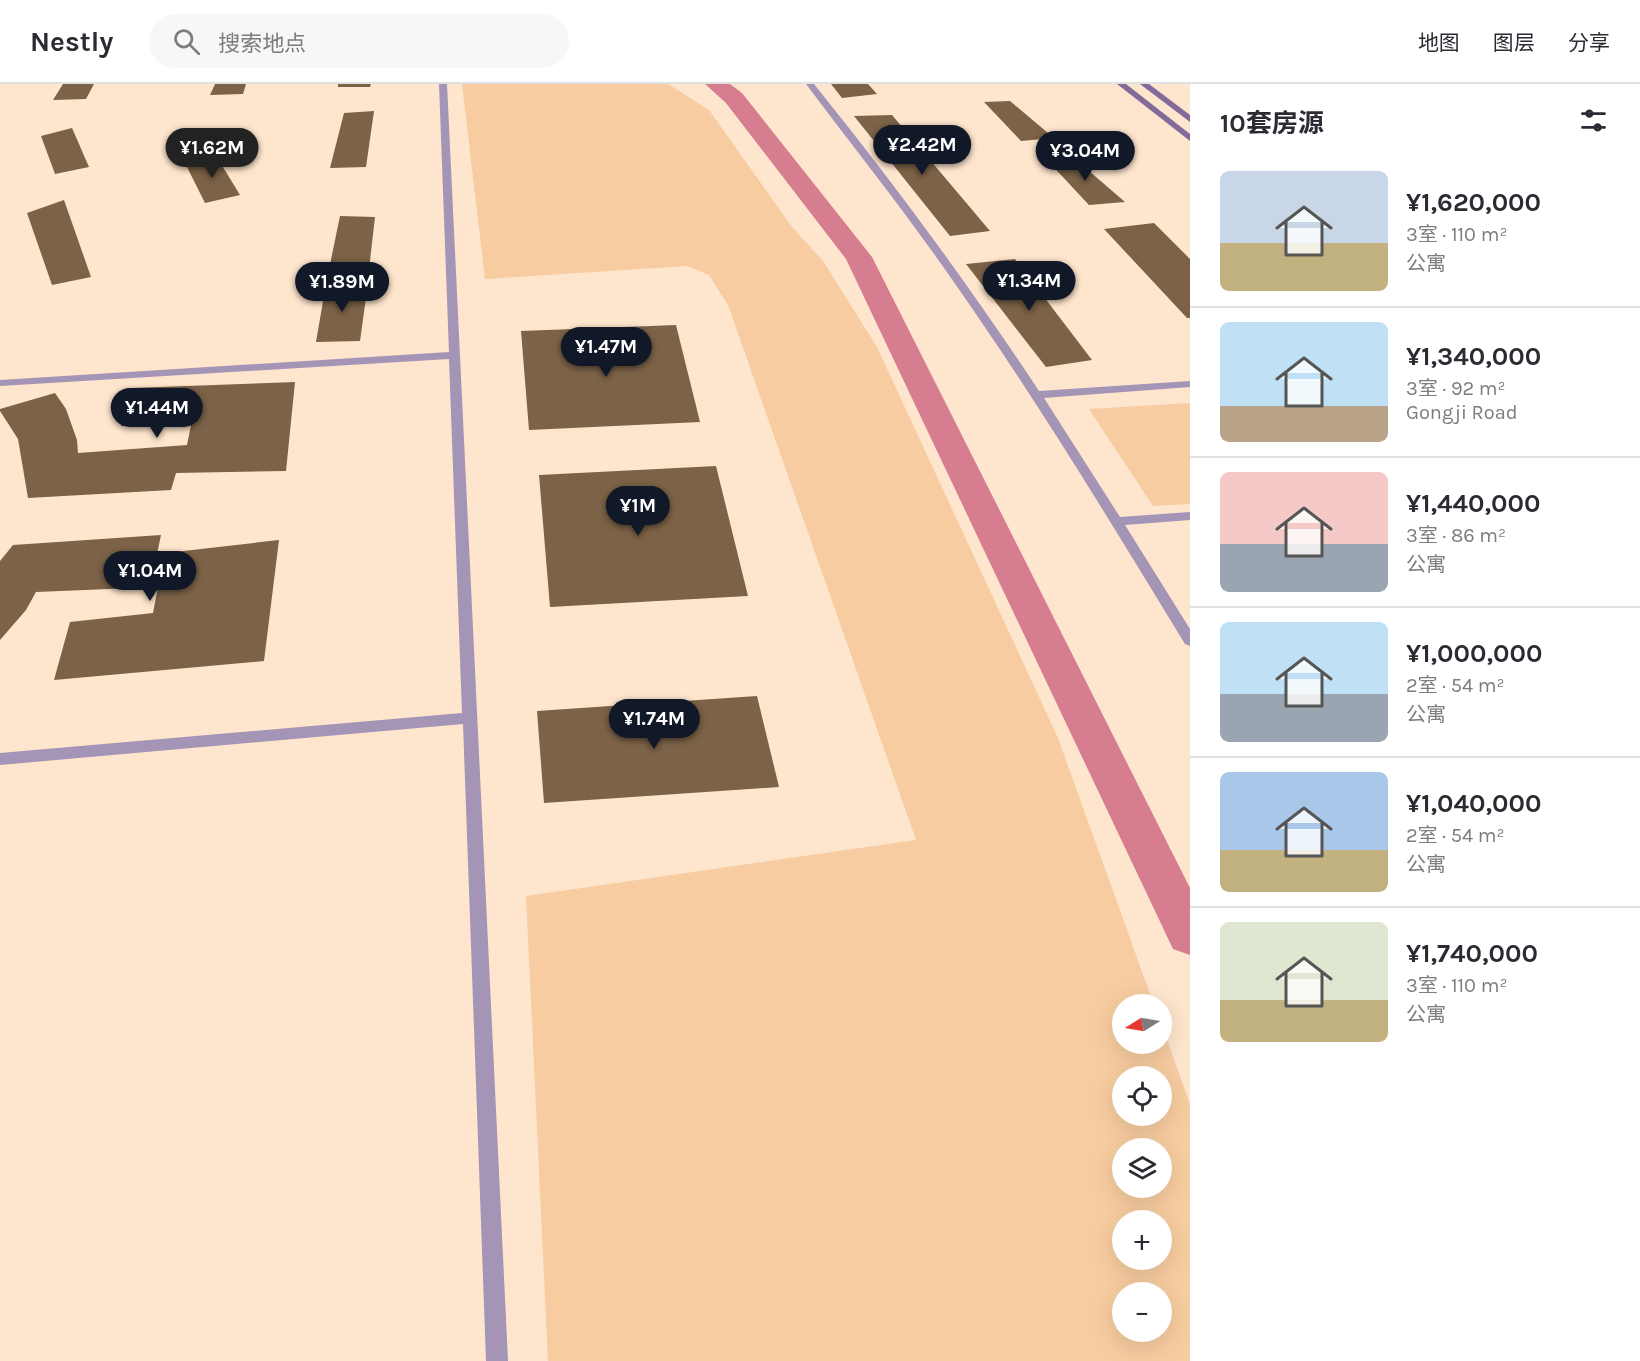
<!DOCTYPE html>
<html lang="zh">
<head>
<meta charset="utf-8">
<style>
	:root { --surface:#fff; --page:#f7f7f7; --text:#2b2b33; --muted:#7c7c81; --line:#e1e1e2; --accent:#111827 }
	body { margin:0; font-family:Karla,"Noto Sans SC",sans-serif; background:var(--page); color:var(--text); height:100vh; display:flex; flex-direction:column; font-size:22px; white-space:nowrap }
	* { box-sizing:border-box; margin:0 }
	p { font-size:20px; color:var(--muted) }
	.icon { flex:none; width:33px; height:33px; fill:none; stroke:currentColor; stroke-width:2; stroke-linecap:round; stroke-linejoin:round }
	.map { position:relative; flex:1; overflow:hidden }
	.drawer { display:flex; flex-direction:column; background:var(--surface); width:450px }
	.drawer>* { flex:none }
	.needle { width:39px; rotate:259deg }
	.fabs { position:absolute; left:1112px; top:910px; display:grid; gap:12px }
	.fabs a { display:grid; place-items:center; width:60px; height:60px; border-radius:50%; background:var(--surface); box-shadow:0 6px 24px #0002; font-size:30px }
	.price { position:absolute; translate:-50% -51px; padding:0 14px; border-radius:21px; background:var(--accent); color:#fff; font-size:20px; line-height:39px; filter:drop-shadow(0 2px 3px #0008) }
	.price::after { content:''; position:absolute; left:50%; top:36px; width:18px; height:14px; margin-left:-9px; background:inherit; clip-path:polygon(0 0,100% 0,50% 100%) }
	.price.on { background:#222; color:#fff }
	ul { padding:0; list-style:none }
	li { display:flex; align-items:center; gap:18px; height:150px; padding:0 30px }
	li+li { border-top:2px solid var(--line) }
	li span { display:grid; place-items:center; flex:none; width:168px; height:120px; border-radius:9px; color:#555 }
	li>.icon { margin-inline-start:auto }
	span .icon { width:72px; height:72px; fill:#fffc; stroke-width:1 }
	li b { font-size:26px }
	h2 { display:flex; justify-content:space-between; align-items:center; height:72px; padding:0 30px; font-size:26px }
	header { display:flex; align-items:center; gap:36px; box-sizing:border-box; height:84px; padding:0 30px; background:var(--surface); border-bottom:2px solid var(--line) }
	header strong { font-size:28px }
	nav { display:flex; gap:33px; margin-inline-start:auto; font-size:21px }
	.search { width:420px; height:54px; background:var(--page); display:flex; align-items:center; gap:15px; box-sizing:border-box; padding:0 21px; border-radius:33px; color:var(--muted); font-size:22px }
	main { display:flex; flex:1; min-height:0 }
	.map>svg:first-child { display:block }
</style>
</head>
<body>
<header>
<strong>Nestly</strong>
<div class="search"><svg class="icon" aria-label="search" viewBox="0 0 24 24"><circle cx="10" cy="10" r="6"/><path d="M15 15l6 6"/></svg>搜索地点</div>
<nav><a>地图</a><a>图层</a><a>分享</a></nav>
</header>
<main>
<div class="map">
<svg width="1190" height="1277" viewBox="0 0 1190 1277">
	<rect width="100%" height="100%" fill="#fee5cd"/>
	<g fill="#f7cca0" fill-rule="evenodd">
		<path d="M462 0H668L709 26 792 143 823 177 877 263 1058 654 1154 921H1122V960H1161V939L1190 1020V1277H548L526 812 916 756 728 221 709 191 687 182 485 195ZM1122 993H1161V1032H1122ZM1122 1065H1161V1104H1122ZM1122 1137H1161V1176H1122ZM1122 1209H1161V1248H1122Z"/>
		<polygon points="1190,319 1190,420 1153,422 1089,325"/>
	</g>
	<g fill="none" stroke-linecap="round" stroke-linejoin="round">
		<polygon fill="#d67d90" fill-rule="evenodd" points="705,0 730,0 742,9 872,173 1190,804 1190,871 1173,865 846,175 726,19"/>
	</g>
	<g fill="#7c6247">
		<polygon points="63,0 94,0 86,15 53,16"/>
		<polygon points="215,0 246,0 243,10 210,11"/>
		<polygon points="338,0 371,0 370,3 338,3"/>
		<polygon points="831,0 868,0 877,10 842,14"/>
		<polygon points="1010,17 1054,54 1021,57 984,18"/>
		<polygon points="374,27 366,83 330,84 344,29"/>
		<polygon points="892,31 990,147 950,152 854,32"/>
		<polygon points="72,44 89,83 55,90 41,52"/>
		<polygon points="215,70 240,111 205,119 185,79"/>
		<polygon points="1074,74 1125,118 1089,121 1047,76"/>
		<polygon points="64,116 91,193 52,201 27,129"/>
		<polygon points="340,132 375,133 368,194 327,195"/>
		<polygon points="1154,139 1190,175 1190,234 1187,234 1104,145"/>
		<polygon points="1015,175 1092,276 1046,283 966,180"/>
		<polygon points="368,199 360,257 316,258 326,200"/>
		<polygon points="676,241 700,338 529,346 521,247"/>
		<polygon points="295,298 286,387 176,389 171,406 28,414 18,355 0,327 0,325 55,309 66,325 77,356 78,369 187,361 191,341 121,342 131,304"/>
		<polygon points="716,382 748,512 550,523 539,391"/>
		<polygon points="161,451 157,470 279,456 264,577 54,596 70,538 153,529 158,503 36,508 26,526 0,556 0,477 13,461"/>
		<polygon points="757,612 779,703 544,719 537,627"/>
	</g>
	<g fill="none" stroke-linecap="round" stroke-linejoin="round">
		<g fill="#a494b5" fill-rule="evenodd">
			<polygon points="439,0 447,0 508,1277 486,1277 463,640 0,681 0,669 462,629 449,275 0,302 0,296 449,268"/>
			<path d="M806 0H814C894 99 969 201 1039 307L1190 297V303L1044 314 1120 433 1190 428V436L1125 441 1190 545V562L1185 560C1112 440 1039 320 958 204 910 134 857 68 806 0Z"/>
		</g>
		<g fill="#826b9b" fill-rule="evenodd">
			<polygon points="1117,0 1126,0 1190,50 1190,57"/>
			<polygon points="1140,0 1149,0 1190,31 1190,38"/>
		</g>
	</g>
</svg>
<div class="fabs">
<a><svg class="needle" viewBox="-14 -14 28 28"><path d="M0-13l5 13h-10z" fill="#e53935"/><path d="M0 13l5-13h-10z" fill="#7c7c81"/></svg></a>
<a><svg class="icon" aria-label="locate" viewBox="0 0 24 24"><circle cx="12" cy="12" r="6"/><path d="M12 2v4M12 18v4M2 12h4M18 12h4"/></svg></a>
<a><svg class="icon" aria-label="layers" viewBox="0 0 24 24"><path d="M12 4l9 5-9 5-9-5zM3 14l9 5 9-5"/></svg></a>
<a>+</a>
<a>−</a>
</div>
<b class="price" style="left:922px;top:92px">¥2.42M</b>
<b class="price on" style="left:212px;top:95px">¥1.62M</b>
<b class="price" style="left:1085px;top:98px">¥3.04M</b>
<b class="price" style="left:1029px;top:228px">¥1.34M</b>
<b class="price" style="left:342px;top:229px">¥1.89M</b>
<b class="price" style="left:606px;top:294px">¥1.47M</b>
<b class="price" style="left:157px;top:355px">¥1.44M</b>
<b class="price" style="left:638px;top:453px">¥1M</b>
<b class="price" style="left:150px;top:518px">¥1.04M</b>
<b class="price" style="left:654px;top:666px">¥1.74M</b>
</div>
<section class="drawer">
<h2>10套房源<svg class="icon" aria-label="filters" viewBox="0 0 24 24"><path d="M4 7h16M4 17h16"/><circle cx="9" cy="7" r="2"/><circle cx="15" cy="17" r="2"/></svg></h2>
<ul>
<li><span style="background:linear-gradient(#c9d6e8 60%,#c2b280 0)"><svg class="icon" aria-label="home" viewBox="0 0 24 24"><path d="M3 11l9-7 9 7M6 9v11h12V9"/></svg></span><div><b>¥1,620,000</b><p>3室 · 110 m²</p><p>公寓</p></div></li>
<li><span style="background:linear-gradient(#bfe0f5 70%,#b9a48a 0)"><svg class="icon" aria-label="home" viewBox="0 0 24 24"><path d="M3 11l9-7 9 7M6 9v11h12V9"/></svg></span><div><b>¥1,340,000</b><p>3室 · 92 m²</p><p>Gongji Road</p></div></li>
<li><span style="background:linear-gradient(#f6c9c9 60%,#9aa5b1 0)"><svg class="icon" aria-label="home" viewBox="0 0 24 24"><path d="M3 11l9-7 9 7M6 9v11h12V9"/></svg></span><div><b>¥1,440,000</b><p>3室 · 86 m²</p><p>公寓</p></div></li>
<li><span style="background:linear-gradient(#bfe0f5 60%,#9aa5b1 0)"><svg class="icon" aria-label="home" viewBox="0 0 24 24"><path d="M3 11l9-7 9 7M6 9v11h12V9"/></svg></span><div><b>¥1,000,000</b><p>2室 · 54 m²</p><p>公寓</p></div></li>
<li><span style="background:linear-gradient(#a9c7e8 65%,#c2b280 0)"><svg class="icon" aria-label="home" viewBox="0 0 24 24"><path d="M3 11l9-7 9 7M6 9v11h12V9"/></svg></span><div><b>¥1,040,000</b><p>2室 · 54 m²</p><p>公寓</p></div></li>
<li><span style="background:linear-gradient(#dfe7d0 65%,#c2b280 0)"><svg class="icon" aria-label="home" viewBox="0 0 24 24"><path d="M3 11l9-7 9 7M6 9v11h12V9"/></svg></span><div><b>¥1,740,000</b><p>3室 · 110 m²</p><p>公寓</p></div></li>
</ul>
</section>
</main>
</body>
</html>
